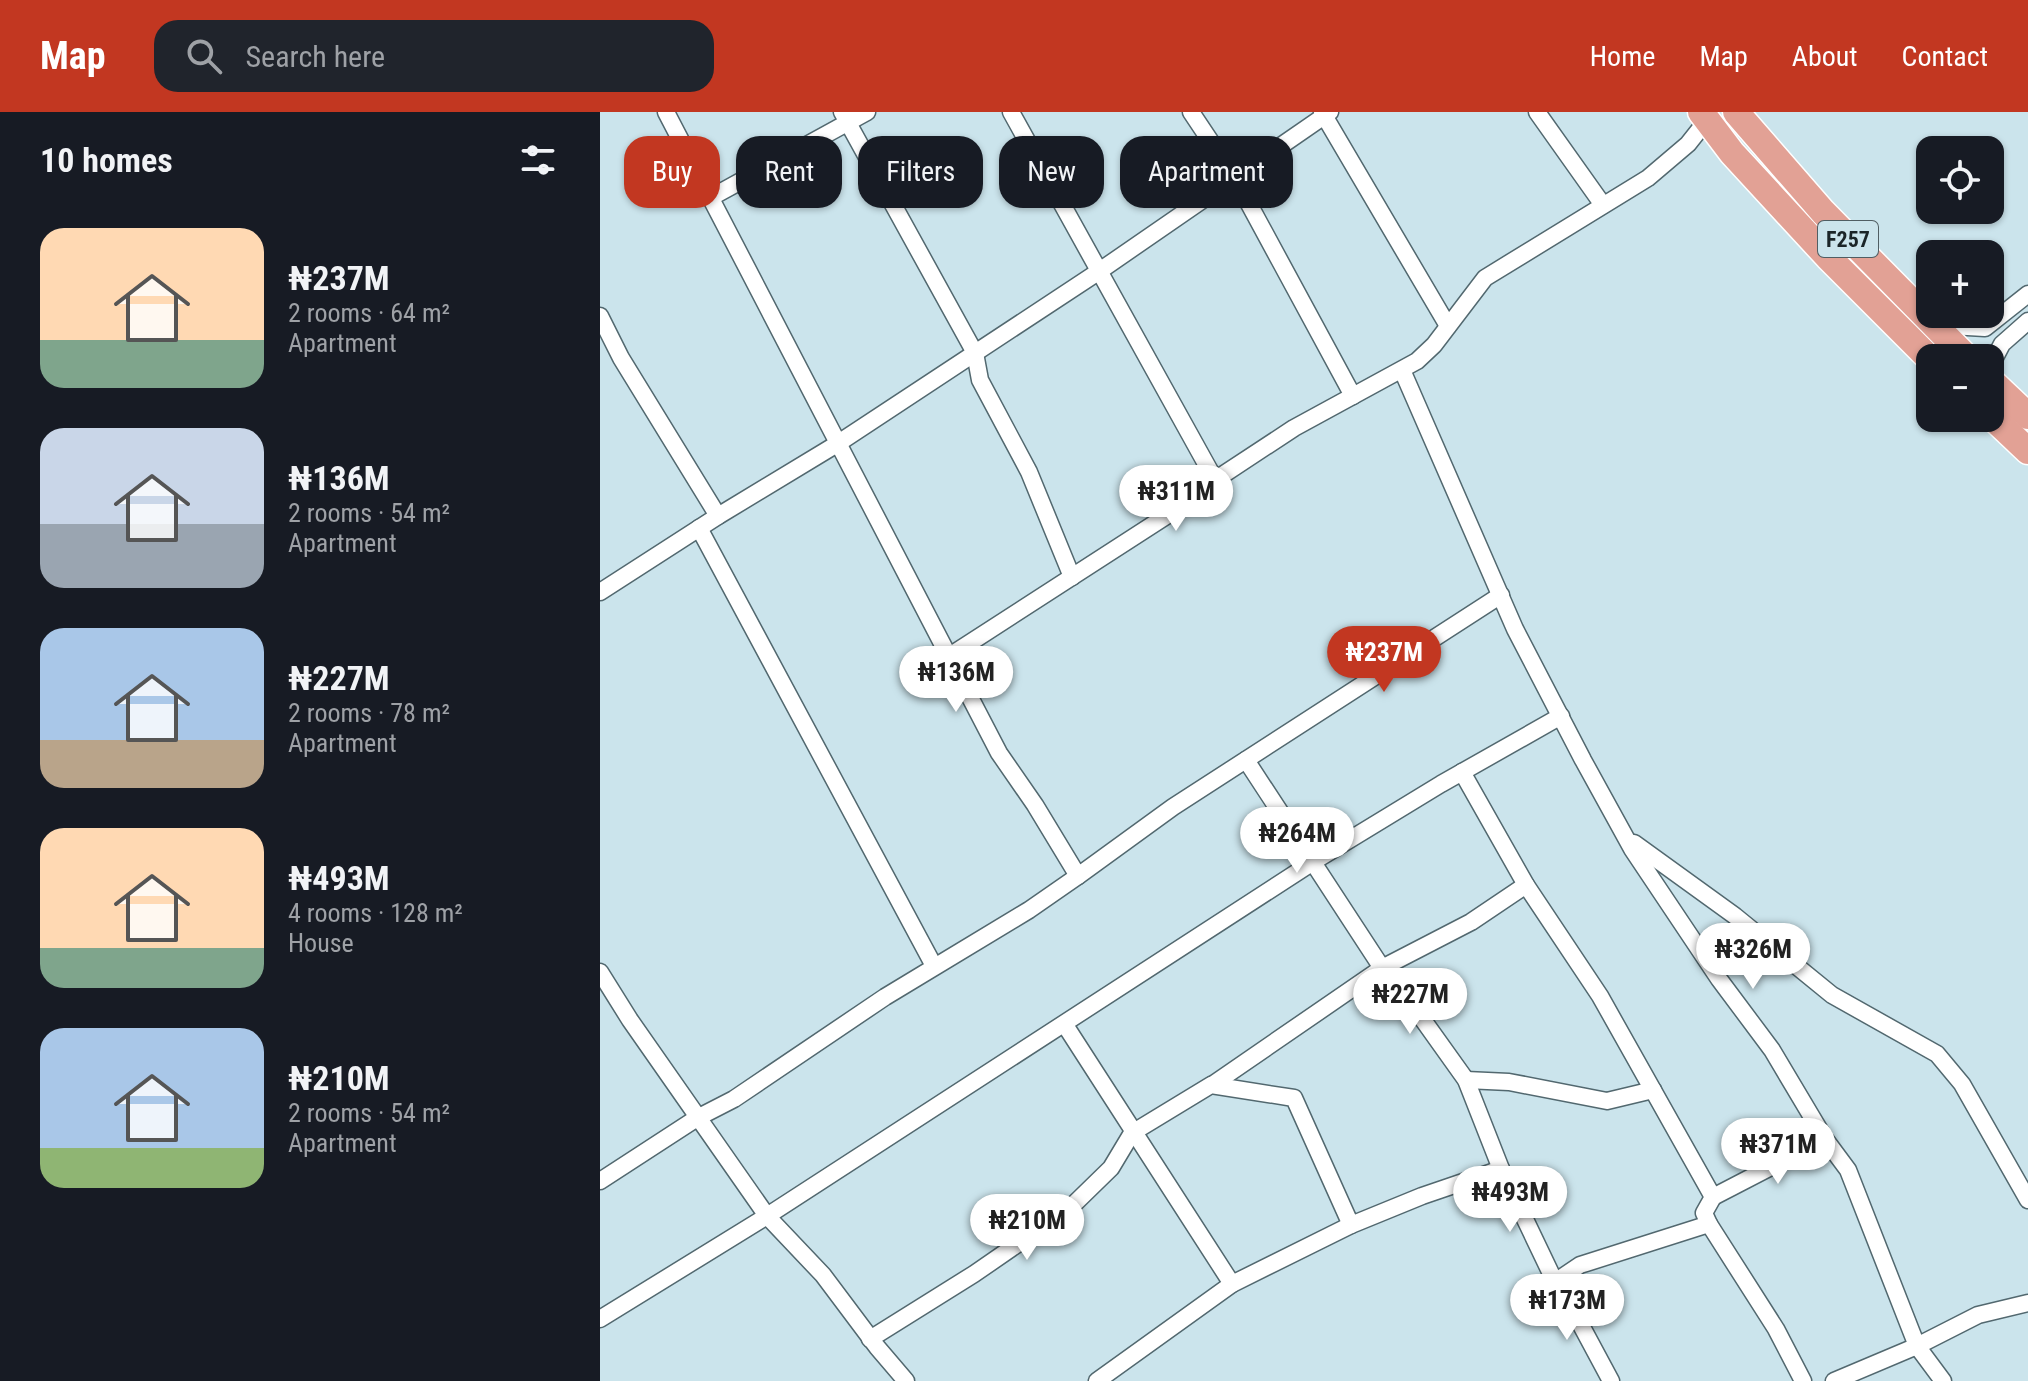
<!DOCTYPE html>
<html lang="en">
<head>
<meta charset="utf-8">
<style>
	:root { --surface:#171b24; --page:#20242c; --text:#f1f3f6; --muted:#9ea1a6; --accent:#c23721 }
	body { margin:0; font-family:"Roboto Condensed",sans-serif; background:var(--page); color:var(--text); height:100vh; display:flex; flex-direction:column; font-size:30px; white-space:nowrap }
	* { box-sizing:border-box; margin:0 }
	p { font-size:26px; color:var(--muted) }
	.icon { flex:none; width:44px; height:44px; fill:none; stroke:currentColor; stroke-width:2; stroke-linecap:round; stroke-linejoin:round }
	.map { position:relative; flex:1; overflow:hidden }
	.side { display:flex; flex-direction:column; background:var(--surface); width:600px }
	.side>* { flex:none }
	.hud { position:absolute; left:24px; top:24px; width:760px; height:72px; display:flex; gap:16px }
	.buttons { position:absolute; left:1316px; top:24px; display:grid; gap:16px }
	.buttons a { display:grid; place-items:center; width:88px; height:88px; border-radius:16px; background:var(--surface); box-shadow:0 2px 6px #0004; font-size:40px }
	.price { position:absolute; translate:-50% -68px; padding:0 18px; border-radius:28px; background:#fff; color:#222; font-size:26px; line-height:52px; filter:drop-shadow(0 2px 4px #0008) }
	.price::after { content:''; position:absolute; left:50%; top:48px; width:24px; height:18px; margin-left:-12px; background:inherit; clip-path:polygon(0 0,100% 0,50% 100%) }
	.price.on { background:var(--accent); color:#fff }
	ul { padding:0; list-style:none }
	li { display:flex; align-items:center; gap:24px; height:200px; padding:0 40px }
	li span { display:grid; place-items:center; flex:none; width:224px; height:160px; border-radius:24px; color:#555 }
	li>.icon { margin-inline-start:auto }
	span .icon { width:96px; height:96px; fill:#fffc; stroke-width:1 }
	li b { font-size:34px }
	h2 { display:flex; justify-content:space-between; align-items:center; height:96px; padding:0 40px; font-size:34px }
	.tag { padding:0 28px; border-radius:24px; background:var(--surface); box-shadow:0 2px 6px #0004; font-size:28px; line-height:72px }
	.tag.on { background:var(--accent); color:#fff }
	header { display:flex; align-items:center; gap:48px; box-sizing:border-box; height:112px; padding:0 40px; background:var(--accent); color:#fff }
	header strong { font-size:38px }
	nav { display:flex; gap:44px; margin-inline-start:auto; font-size:28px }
	.search { width:560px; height:72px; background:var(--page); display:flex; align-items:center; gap:20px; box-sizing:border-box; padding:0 28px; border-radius:24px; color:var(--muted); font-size:30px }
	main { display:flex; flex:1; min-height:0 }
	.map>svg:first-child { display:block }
</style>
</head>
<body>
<header>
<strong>Map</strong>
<div class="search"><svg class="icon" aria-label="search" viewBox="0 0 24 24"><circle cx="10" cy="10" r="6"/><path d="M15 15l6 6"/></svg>Search here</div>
<nav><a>Home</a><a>Map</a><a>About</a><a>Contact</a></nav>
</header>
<main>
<section class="side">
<h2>10 homes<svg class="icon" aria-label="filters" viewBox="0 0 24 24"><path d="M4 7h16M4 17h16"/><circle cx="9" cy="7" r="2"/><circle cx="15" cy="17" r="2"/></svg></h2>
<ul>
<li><span style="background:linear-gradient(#ffd9b3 70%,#7fa58c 0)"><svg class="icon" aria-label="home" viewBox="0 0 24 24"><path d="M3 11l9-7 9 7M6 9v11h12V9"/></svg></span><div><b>₦237M</b><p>2 rooms · 64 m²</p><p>Apartment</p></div></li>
<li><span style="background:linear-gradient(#c9d6e8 60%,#9aa5b1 0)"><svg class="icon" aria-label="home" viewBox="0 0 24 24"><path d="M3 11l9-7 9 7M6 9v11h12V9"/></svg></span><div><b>₦136M</b><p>2 rooms · 54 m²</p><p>Apartment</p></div></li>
<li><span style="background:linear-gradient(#a9c7e8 70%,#b9a48a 0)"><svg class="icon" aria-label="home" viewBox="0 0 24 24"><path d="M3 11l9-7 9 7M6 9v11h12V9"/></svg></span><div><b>₦227M</b><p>2 rooms · 78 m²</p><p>Apartment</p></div></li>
<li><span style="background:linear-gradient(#ffd9b3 75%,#7fa58c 0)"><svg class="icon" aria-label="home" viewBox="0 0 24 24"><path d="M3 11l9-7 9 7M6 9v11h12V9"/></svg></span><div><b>₦493M</b><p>4 rooms · 128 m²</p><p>House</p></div></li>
<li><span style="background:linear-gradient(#a9c7e8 75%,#8fb573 0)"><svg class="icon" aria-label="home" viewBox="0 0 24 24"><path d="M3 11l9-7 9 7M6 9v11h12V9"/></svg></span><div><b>₦210M</b><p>2 rooms · 54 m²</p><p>Apartment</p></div></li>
</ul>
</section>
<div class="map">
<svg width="1428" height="1269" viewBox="0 0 1428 1269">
	<rect width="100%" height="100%" fill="#cbe4ec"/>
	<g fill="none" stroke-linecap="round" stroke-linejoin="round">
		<defs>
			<g id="minor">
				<polyline points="66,0 399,641 435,693 478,764 573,695 901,483"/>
				<polyline points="242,0 375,241 380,268 429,360 472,465"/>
				<polyline points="591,0 635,66 753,284"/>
				<polyline points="722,0 848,214"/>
				<polyline points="937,0 1003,93"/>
				<polyline points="110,86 267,0"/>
				<polyline points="0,204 21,246 118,404"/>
				<polyline points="1333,213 1385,216 1428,182"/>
				<polyline points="1390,255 1402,232 1428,209"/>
				<polyline points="802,258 915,517 983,648 1032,737 1119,867 1172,938 1225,1027 1248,1058 1317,1234 1343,1269"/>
				<polyline points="615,368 694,316 817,249 834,233 885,166 1048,66 1088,32 1107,8"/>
				<polyline points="99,416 334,854"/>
				<polyline points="0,480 118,404 237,332 498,160 730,0"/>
				<polyline points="348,545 577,397 615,368 411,0"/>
				<polyline points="862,660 926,773 1000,884 1113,1085 1104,1101 1109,1112 980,1153 955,1170"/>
				<polyline points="1034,731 1135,804 1232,883 1337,942 1362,972 1428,1088"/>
				<polyline points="0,860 30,908 167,1104 223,1163 277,1235 306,1269"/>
				<polyline points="465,913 632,1172"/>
				<polyline points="866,968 909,970 1007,989 1053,978"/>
				<polyline points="612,973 782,856 871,810 926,773"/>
				<polyline points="901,1057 955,1170 967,1187 1011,1269"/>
				<polyline points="0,1069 97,1006 134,987 285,885 429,798 478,764"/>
				<polyline points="1113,1085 1225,1027"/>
				<polyline points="1109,1112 1176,1217 1203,1269"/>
				<polyline points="0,1207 167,1104 713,750 841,672 961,604"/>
				<polyline points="270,1227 374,1162 471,1095 511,1056 532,1021 611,973 694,986 751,1113 822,1084 901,1057 866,968 806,884 782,856 646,648"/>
				<polyline points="497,1269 632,1172 751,1113"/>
				<polyline points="1234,1269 1317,1234 1378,1203 1428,1191"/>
			</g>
			<g id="primary">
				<polyline points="1101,0 1132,41 1228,145 1330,247"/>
				<polyline points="1136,0 1223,100 1367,246"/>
				<polyline points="1390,268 1428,304"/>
				<polyline points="1390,303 1428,339"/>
			</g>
		</defs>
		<use href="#minor" stroke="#52686f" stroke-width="19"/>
		<use href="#primary" stroke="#fff" stroke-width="29"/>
		<use href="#minor" stroke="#fff" stroke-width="16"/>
		<use href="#primary" stroke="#e2a195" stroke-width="26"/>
	</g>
	<g text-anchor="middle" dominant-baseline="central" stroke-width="6" stroke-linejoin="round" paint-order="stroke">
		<rect fill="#cbe4ec" stroke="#505e63" stroke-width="2" x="1218" y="109" width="60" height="36" rx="6"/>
		<g font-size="22" font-weight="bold" fill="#1b2528">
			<text x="1248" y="127">F257</text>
		</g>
	</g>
</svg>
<div class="buttons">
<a><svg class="icon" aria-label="locate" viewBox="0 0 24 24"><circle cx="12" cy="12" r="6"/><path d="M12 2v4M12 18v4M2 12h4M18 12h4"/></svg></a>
<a>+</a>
<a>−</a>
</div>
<b class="price" style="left:576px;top:421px">₦311M</b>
<b class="price on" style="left:784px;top:582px">₦237M</b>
<b class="price" style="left:356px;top:602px">₦136M</b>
<b class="price" style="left:697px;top:763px">₦264M</b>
<b class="price" style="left:1153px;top:879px">₦326M</b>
<b class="price" style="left:810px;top:924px">₦227M</b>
<b class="price" style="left:1178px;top:1074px">₦371M</b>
<b class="price" style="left:910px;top:1122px">₦493M</b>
<b class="price" style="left:427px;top:1150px">₦210M</b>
<b class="price" style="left:967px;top:1230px">₦173M</b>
<div class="hud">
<a class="tag on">Buy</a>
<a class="tag">Rent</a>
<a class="tag">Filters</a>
<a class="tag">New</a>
<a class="tag">Apartment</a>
</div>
</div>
</main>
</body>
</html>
